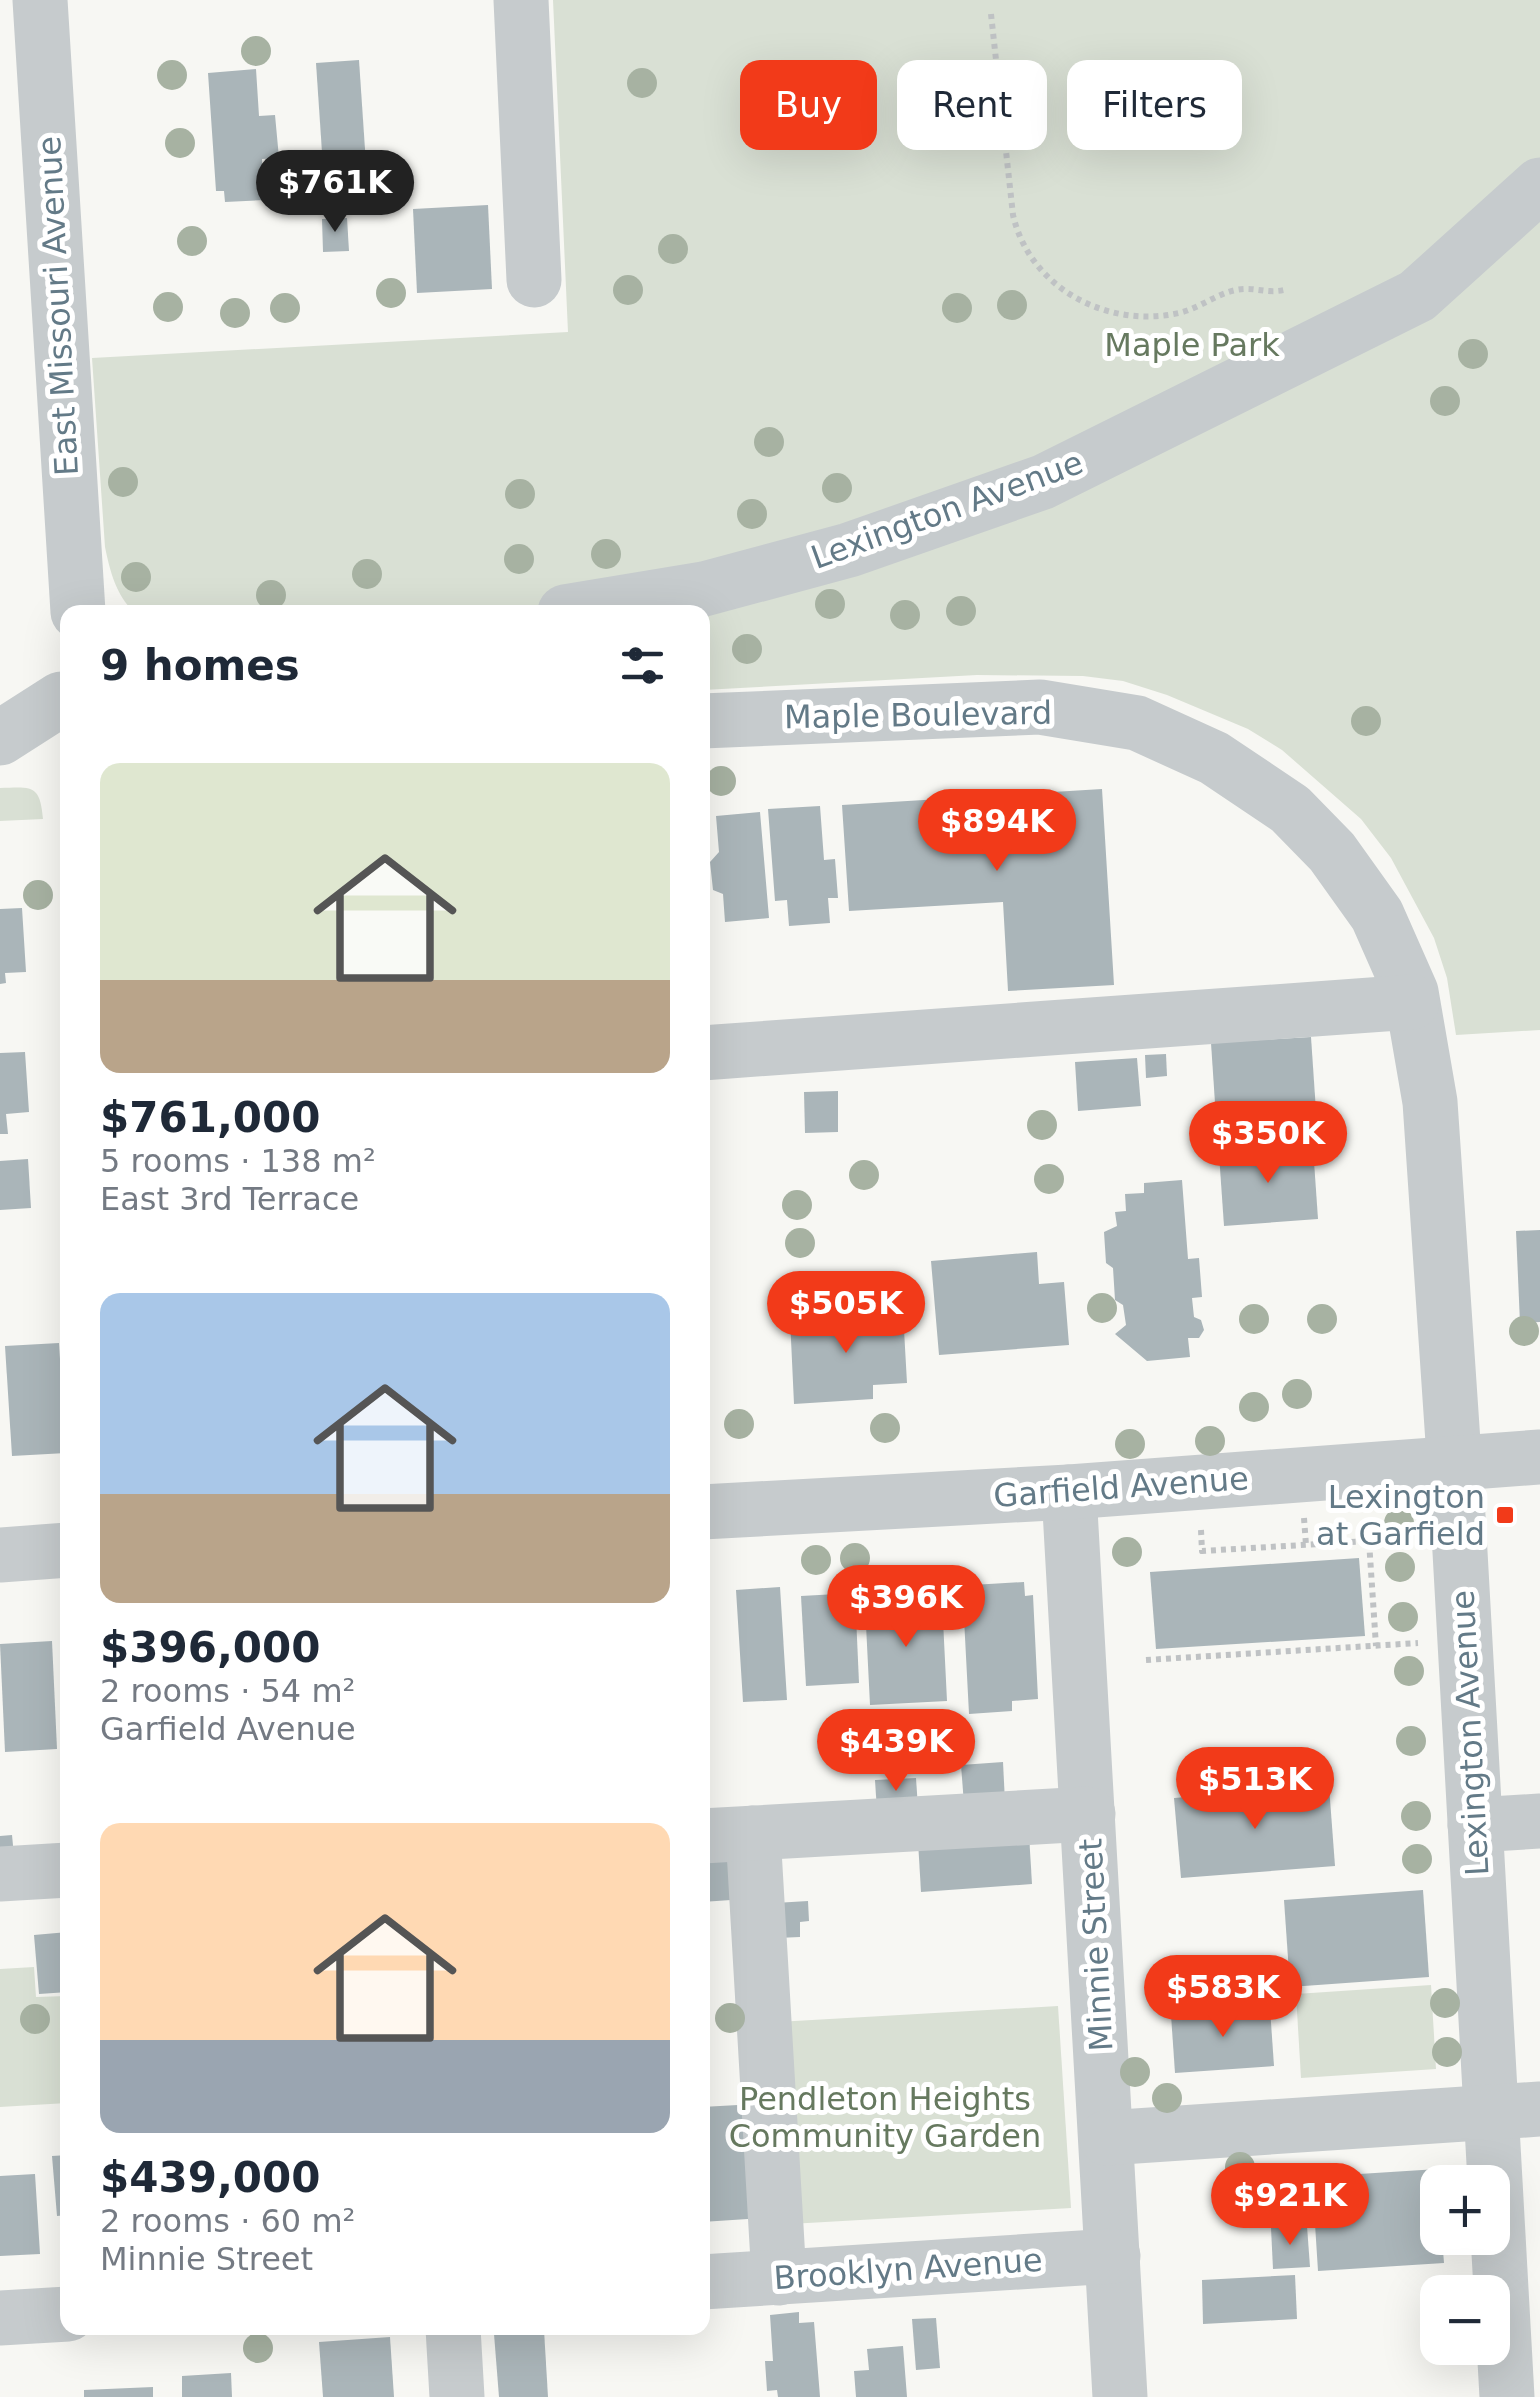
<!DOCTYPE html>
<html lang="en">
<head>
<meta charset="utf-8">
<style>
	:root { --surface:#fff; --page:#f2f2f3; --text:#1f2937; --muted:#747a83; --accent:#f23a19 }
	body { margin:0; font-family:"DejaVu Sans",sans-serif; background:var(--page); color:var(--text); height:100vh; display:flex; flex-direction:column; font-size:38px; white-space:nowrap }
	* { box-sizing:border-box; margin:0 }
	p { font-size:32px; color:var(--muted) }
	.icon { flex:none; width:55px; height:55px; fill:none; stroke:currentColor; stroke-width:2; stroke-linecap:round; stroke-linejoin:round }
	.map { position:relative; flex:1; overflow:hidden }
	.side { position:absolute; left:60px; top:605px; width:650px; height:1730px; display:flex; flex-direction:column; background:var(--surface); border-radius:20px; box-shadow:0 10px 40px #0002 }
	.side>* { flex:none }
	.banner { position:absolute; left:740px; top:60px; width:650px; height:90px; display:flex; gap:20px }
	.fabs { position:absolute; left:1420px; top:2165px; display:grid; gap:20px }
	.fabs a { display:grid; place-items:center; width:90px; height:90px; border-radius:20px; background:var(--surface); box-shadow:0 10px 40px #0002; font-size:50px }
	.price { position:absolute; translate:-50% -85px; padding:0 22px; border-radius:35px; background:var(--accent); color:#fff; font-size:32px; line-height:65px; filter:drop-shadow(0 2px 5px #0008) }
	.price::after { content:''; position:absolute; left:50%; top:60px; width:30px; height:22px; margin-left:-15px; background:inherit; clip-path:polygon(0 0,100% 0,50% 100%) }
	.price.on { background:#222; color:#fff }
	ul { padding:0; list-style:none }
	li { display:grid; align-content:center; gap:20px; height:530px; padding:0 40px }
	li span { display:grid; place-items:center; height:310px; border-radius:20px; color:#555 }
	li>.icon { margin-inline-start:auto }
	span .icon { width:180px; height:180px; fill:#fffc; stroke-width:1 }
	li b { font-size:42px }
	h2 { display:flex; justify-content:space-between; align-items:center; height:120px; padding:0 40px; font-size:42px }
	.tag { padding:0 35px; border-radius:20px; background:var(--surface); box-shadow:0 10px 40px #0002; font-size:35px; line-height:90px }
	.tag.on { background:var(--accent); color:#fff }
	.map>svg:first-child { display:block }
</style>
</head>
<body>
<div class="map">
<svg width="1540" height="2397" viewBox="0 0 1540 2397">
	<rect width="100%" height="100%" fill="#f7f7f3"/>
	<g fill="#d9e0d4">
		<path d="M553 0H1540V1030L1456 1035 1447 978 1434 938 1391 858 1361 819 1282 750 1248 729 1167 695 1123 681 1083 676 977 675 703 690 702 612H134C116 595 110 571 105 547L92 358 568 332Z"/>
		<path d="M0 788C32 787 40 784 43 819L0 821Z"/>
		<polygon points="34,1967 36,1997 67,1996 67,2103 0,2107 0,1969"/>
		<polygon points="1431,1985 1436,2069 1301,2078 1296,1994"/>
		<polygon points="1058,2006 1071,2208 790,2224 777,2022"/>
	</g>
	<g fill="#aab5b9">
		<polygon points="359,60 367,179 324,182 316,63"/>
		<polygon points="256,69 259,116 275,115 279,158 262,159 264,200 225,202 224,191 216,191 208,73"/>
		<polygon points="398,154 401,198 373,199 371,156"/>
		<polygon points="317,170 319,206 298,207 296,171"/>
		<polygon points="488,205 492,289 417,293 413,209"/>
		<polygon points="347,218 349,251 323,252 322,219"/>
		<polygon points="1102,789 1114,985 1008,991 1003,902 849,911 842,805"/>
		<polygon points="820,806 824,860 835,859 838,898 828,898 830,923 789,926 787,900 775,901 768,809"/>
		<polygon points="760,812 769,918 725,922 723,894 713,890 710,862 719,852 716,816"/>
		<polygon points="22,908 26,972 5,973 6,983 0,984 0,909"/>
		<polygon points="1311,1037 1316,1111 1216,1118 1211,1043"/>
		<polygon points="25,1052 29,1112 6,1114 8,1134 0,1134 0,1053"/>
		<polygon points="1166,1054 1167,1076 1146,1078 1145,1055"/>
		<polygon points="1137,1058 1141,1106 1078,1111 1075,1062"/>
		<polygon points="838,1091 838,1132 805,1133 804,1092"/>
		<polygon points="1313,1147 1318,1219 1224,1226 1219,1154"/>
		<polygon points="28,1159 31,1208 0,1210 0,1161"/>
		<polygon points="1182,1180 1188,1259 1199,1258 1202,1297 1192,1298 1194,1317 1201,1320 1204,1330 1199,1338 1188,1338 1190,1357 1147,1361 1115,1334 1126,1325 1123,1305 1115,1300 1113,1268 1106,1263 1104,1232 1117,1226 1115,1212 1126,1211 1125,1194 1144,1193 1144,1183"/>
		<polygon points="1540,1230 1540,1322 1520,1323 1516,1231"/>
		<polygon points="1037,1252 1039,1284 1064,1282 1069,1345 939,1355 931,1261"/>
		<polygon points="903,1312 907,1383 873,1385 873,1399 794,1404 790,1318"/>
		<polygon points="59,1343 66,1453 12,1456 5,1346"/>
		<polygon points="1359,1558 1365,1636 1156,1649 1150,1572"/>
		<polygon points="1024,1582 1025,1596 1033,1595 1038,1699 1012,1701 1012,1711 969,1714 963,1599 972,1598 972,1585"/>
		<polygon points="780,1587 787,1700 743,1702 736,1590"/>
		<polygon points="924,1591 925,1600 942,1600 947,1701 870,1705 865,1605 883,1604 881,1594"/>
		<polygon points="855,1593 859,1683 806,1686 801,1596"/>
		<polygon points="52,1641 57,1749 5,1752 0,1644"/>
		<polygon points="1003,1762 1005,1802 964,1804 961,1765"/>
		<polygon points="916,1778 918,1808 877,1811 875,1780"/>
		<polygon points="1329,1786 1335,1866 1181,1878 1174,1798"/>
		<polygon points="1029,1834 1032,1884 921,1892 918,1841"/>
		<polygon points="12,1835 14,1856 0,1856 0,1836"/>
		<polygon points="727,1842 731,1900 702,1902 702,1843"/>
		<polygon points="1423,1890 1429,1977 1290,1987 1284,1900"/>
		<polygon points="808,1901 809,1921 800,1922 800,1937 777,1938 775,1903"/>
		<polygon points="68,1932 68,1992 39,1994 34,1935"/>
		<polygon points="1270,2008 1274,2066 1175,2073 1171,2015"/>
		<polygon points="756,2104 763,2218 702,2222 702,2107"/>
		<polygon points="68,2155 68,2215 57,2216 52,2156"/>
		<polygon points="1438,2169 1438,2238 1442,2238 1444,2263 1318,2271 1312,2177"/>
		<polygon points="35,2174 40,2254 0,2256 0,2176"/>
		<polygon points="1307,2226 1310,2267 1273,2269 1271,2228"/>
		<polygon points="1295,2275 1297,2319 1203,2324 1202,2280"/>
		<polygon points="799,2312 799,2323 814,2322 820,2397 778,2397 777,2390 767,2391 765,2361 773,2361 770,2315"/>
		<polygon points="936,2318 940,2368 916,2370 912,2319"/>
		<polygon points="544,2330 548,2397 499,2397 494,2334"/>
		<polygon points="390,2337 394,2397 323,2397 319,2342"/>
		<polygon points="903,2346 907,2397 856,2397 854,2371 869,2370 867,2349"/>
		<polygon points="231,2373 232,2397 182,2397 182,2376"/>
		<polygon points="153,2387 153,2397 84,2397 84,2390"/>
	</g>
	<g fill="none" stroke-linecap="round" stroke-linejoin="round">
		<g stroke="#bfc2c4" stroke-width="6" stroke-dasharray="5 5" stroke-linecap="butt">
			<path d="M991 14 1013 215C1030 289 1108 329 1179 313 1200 308 1216 294 1236 290 1255 286 1267 295 1288 289"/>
			<polyline points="1304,1518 1306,1545"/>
			<polyline points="1201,1530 1202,1551 1369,1541 1376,1646"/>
			<polyline points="1146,1660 1418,1643"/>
		</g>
		<g stroke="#c6cbcd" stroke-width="55">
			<polyline points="40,0 78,612"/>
			<polyline points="521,0 534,280"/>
			<polyline points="565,612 704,589 849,550 1043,482 1417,296 1540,185"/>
			<polyline points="702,721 1040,707 1137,723 1214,758 1290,809 1332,852 1377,915 1411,992 1430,1102 1458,1516 1507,2397"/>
			<polyline points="0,738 61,699"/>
			<polyline points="702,1053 1412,1002"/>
			<polyline points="1069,1492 1120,2397"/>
			<polyline points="702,1512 1069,1492 1540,1457"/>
			<polyline points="0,1555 68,1550"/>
			<polyline points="1475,1825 1540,1821"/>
			<polyline points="753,1833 779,2278"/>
			<polyline points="702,1836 1088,1814"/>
			<polyline points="0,1874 68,1870"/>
			<polyline points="1106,2138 1540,2109"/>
			<polyline points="702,2282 1113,2256"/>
			<polyline points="0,2318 68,2314"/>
			<polyline points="453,2328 457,2397"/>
		</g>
	</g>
	<g fill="#a7b2a2">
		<circle cx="256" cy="51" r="15"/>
		<circle cx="172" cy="75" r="15"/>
		<circle cx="642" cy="83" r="15"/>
		<circle cx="180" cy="143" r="15"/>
		<circle cx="192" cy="241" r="15"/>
		<circle cx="673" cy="249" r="15"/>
		<circle cx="628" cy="290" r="15"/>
		<circle cx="391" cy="293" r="15"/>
		<circle cx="1012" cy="305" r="15"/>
		<circle cx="168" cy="307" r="15"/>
		<circle cx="285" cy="308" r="15"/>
		<circle cx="957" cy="308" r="15"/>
		<circle cx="235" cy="313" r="15"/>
		<circle cx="1473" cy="354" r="15"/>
		<circle cx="1445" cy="401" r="15"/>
		<circle cx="769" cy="442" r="15"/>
		<circle cx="123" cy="482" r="15"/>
		<circle cx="837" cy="488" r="15"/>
		<circle cx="520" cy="494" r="15"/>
		<circle cx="752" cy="514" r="15"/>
		<circle cx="606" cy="554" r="15"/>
		<circle cx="519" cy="559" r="15"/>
		<circle cx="367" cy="574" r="15"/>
		<circle cx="136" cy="577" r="15"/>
		<circle cx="271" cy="595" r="15"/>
		<circle cx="830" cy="604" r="15"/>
		<circle cx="961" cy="611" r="15"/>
		<circle cx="905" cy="615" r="15"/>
		<circle cx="747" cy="649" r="15"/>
		<circle cx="1366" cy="721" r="15"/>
		<circle cx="721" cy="781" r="15"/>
		<circle cx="38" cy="895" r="15"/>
		<circle cx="1042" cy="1125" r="15"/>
		<circle cx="864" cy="1175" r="15"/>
		<circle cx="1049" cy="1179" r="15"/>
		<circle cx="797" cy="1205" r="15"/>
		<circle cx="800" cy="1243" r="15"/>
		<circle cx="1102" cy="1308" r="15"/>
		<circle cx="1254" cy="1319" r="15"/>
		<circle cx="1322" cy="1319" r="15"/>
		<circle cx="1524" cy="1331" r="15"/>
		<circle cx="1297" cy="1394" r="15"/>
		<circle cx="1254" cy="1407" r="15"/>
		<circle cx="739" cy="1424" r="15"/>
		<circle cx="885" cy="1428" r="15"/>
		<circle cx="1210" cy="1441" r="15"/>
		<circle cx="1130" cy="1444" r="15"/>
		<circle cx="1399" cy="1523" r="15"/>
		<circle cx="1127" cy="1552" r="15"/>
		<circle cx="855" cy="1558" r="15"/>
		<circle cx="816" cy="1560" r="15"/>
		<circle cx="1400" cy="1567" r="15"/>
		<circle cx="1403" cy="1617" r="15"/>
		<circle cx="1409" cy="1671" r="15"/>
		<circle cx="1411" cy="1741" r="15"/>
		<circle cx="1416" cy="1816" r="15"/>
		<circle cx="1417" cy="1859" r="15"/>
		<circle cx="1445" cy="2003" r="15"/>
		<circle cx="730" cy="2018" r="15"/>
		<circle cx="35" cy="2019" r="15"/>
		<circle cx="1447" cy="2052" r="15"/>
		<circle cx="1135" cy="2072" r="15"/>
		<circle cx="1167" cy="2098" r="15"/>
		<circle cx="1240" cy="2167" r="15"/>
		<circle cx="258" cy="2348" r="15"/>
	</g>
	<rect fill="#f23a19" stroke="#fff" stroke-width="4" x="1495" y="1505" width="20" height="20" rx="5"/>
	<g text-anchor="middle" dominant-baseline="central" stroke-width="10" stroke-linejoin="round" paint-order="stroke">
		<g font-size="32" fill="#637a87" stroke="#fff">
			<text transform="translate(58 306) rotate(-93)">East Missouri Avenue</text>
			<text transform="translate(947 510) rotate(-20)">Lexington Avenue</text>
			<text transform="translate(918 715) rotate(-1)">Maple Boulevard</text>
			<text transform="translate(1121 1487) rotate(-4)">Garfield Avenue</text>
			<text transform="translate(1470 1733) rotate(-93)">Lexington Avenue</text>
			<text transform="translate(1096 1945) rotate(-93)">Minnie Street</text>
			<text transform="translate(908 2269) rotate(-4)">Brooklyn Avenue</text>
		</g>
		<g font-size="32" fill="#66795f" stroke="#fff">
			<text x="1192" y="345">Maple Park</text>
			<text x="885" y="2099">Pendleton Heights<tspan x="885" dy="37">Community Garden</tspan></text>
		</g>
		<g font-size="32" fill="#637a87" stroke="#fff" text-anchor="end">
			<text x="1485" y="1497">Lexington<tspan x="1485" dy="37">at Garfield</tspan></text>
		</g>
	</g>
</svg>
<div class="fabs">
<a>+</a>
<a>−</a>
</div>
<b class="price on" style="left:335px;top:235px">$761K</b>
<b class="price" style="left:997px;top:874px">$894K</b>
<b class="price" style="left:1268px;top:1186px">$350K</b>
<b class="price" style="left:846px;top:1356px">$505K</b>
<b class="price" style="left:906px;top:1650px">$396K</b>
<b class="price" style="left:896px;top:1794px">$439K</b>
<b class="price" style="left:1255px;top:1832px">$513K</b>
<b class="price" style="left:1223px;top:2040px">$583K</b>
<b class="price" style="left:1290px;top:2248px">$921K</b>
<div class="banner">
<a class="tag on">Buy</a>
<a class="tag">Rent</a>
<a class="tag">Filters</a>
</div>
<section class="side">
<h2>9 homes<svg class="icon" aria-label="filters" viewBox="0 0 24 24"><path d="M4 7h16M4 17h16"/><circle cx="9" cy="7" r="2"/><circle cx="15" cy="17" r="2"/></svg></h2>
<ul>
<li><span style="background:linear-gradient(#dfe7d0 70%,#b9a48a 0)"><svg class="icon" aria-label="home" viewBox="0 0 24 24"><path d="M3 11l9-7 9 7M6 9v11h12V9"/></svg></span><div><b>$761,000</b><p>5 rooms · 138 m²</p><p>East 3rd Terrace</p></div></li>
<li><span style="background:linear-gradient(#a9c7e8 65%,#b9a48a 0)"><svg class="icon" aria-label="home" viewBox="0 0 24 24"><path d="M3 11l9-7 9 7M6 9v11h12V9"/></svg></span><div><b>$396,000</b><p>2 rooms · 54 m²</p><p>Garfield Avenue</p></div></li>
<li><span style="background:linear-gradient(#ffd9b3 70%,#9aa5b1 0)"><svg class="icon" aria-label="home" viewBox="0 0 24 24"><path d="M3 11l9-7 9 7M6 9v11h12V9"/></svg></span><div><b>$439,000</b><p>2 rooms · 60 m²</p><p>Minnie Street</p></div></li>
</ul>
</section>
</div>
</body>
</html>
